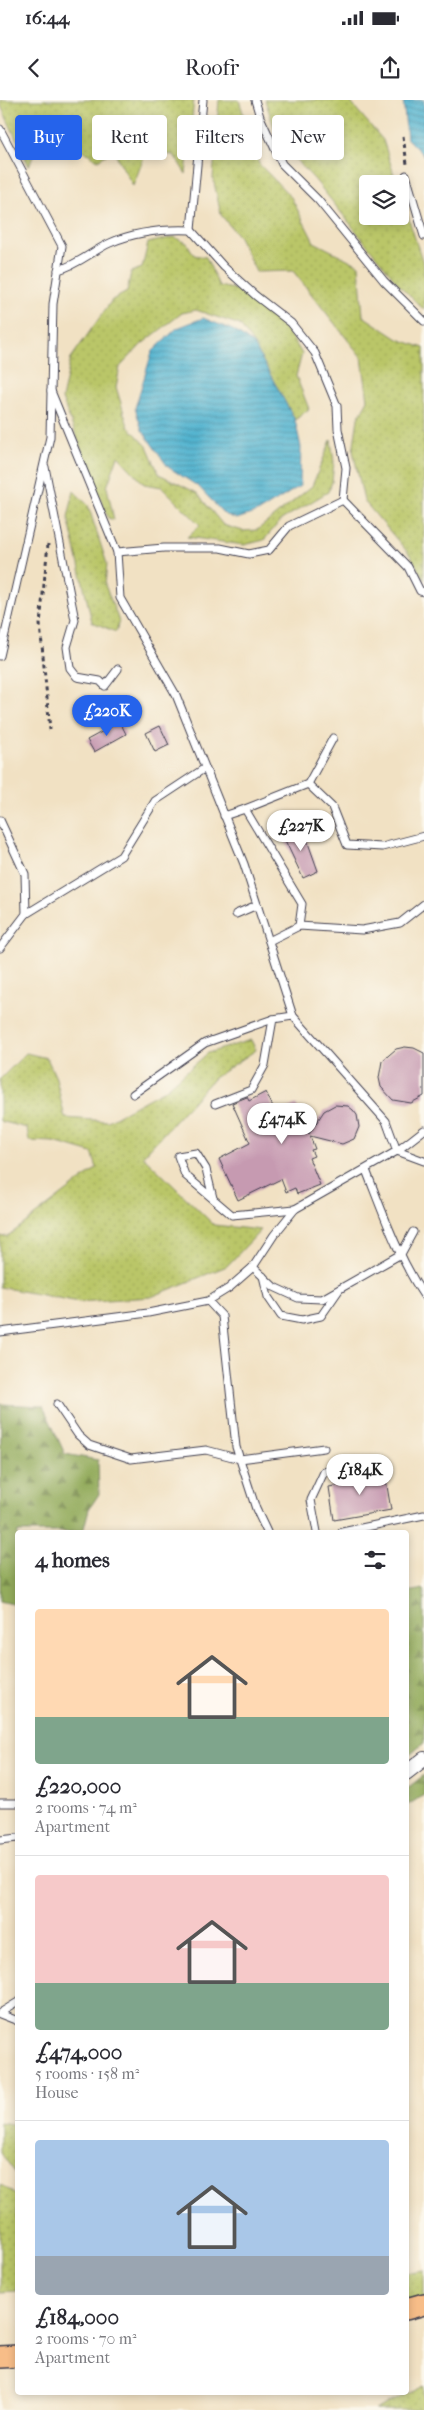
<!DOCTYPE html>
<html lang="en">
<head>
<meta charset="utf-8">
<style>
	:root { --surface:#fff; --page:#f7f7f7; --text:#2b2b33; --muted:#7c7c81; --line:#e1e1e2; --accent:#2563eb }
	body { margin:0; font-family:"IM FELL French Canon",serif; background:var(--page); color:var(--text); height:100vh; display:flex; flex-direction:column; font-size:19px; white-space:nowrap }
	* { box-sizing:border-box; margin:0 }
	p { font-size:16px; color:var(--muted) }
	.icon { flex:none; width:28px; height:28px; fill:none; stroke:currentColor; stroke-width:2; stroke-linecap:round; stroke-linejoin:round }
	.map { position:relative; flex:1; overflow:hidden }
	.panel { position:absolute; left:15px; top:1430px; width:394px; height:865px; display:flex; flex-direction:column; background:var(--surface); border-radius:5px; box-shadow:0 2px 8px #0003 }
	.panel>* { flex:none }
	.hud { position:absolute; left:15px; top:15px; width:395px; height:45px; display:flex; gap:10px }
	.fabs { position:absolute; left:359px; top:75px; display:grid; gap:10px }
	.fabs a { display:grid; place-items:center; width:50px; height:50px; border-radius:5px; background:var(--surface); box-shadow:0 2px 8px #0003; font-size:25px }
	.price { position:absolute; translate:-50% -42px; padding:0 11px; border-radius:18px; background:#fff; color:#222; font-size:16px; line-height:32px; filter:drop-shadow(0 1px 2px #0008) }
	.price::after { content:''; position:absolute; left:50%; top:30px; width:15px; height:11px; margin-left:-8px; background:inherit; clip-path:polygon(0 0,100% 0,50% 100%) }
	.price.on { background:var(--accent); color:#fff }
	ul { padding:0; list-style:none }
	li { display:grid; align-content:center; gap:10px; height:265px; padding:0 20px }
	li+li { border-top:1px solid var(--line) }
	li span { display:grid; place-items:center; height:155px; border-radius:5px; color:#555 }
	li>.icon { margin-inline-start:auto }
	span .icon { width:90px; height:90px; fill:#fffc; stroke-width:1 }
	li b { font-size:21px }
	h2 { display:flex; justify-content:space-between; align-items:center; height:60px; padding:0 20px; font-size:21px }
	.pill { padding:0 18px; border-radius:5px; background:var(--surface); box-shadow:0 2px 8px #0003; font-size:18px; line-height:45px }
	.pill.on { background:var(--accent); color:#fff }
	.status { display:flex; justify-content:space-between; align-items:center; height:35px; padding:0 25px; background:var(--surface); direction:ltr }
	.status svg { height:14px; fill:currentColor }
	header { display:flex; justify-content:space-between; align-items:center; height:65px; padding:0 20px; background:var(--surface); font-size:22px; font-weight:600 }
	.map>svg:first-child { display:block }
</style>
</head>
<body>
<div class="status"><b>16:44</b><svg viewBox="0 0 49 12"><path d="M0 12V9h3v3zM5 12V6h3v6zM10 12V3h3v9zM15 12V0h3v12zM26 1h20v11H26zM47 4h2v5h-2z"/></svg></div>
<header><svg class="icon" aria-label="back" viewBox="0 0 24 24"><path d="M15 5l-7 7 7 7"/></svg>Roofr<svg class="icon" aria-label="share" viewBox="0 0 24 24"><path d="M12 15V3M7 8l5-5 5 5M5 13v7h14v-7"/></svg></header>
<div class="map">
<svg width="424" height="2310" viewBox="0 0 424 2310">
	<defs>
		<pattern id="grass-dots" width="8" height="8" patternUnits="userSpaceOnUse" patternTransform="scale(1.25)"><rect width="8" height="8" fill="#bac668"/><path d="M2 2h.1M6 6h.1" fill="none" stroke="#a0aa5b" stroke-width="1.8" stroke-linecap="round"/></pattern>
		<pattern id="forest-firs" width="22" height="20" patternUnits="userSpaceOnUse" patternTransform="scale(1.25)"><rect width="22" height="20" fill="#93ab5c"/><path d="M5 1l3.5 6h-7zM16 11l3.5 6h-7z" fill="#788b4d"/></pattern>
		<pattern id="water-rules" width="6" height="5" patternUnits="userSpaceOnUse" patternTransform="scale(1.25)"><rect width="6" height="5" fill="#50b2cf"/><path d="M0 2.5h6" fill="none" stroke="#4290a9"/></pattern>
	</defs>
	<rect width="100%" height="100%" fill="#fbf7ec"/>
	<filter id="ink" filterUnits="userSpaceOnUse"><feTurbulence type="fractalNoise" baseFrequency=".02" numOctaves="2"/><feDisplacementMap in="SourceGraphic" scale="10" xChannelSelector="R" yChannelSelector="G"/><feConvolveMatrix kernelMatrix="1 2 1 2 8 2 1 2 1" color-interpolation-filters="sRGB"/></filter>
	<filter id="wash" filterUnits="userSpaceOnUse"><feTurbulence type="fractalNoise" baseFrequency=".0096" numOctaves="4" result="noise"/><feDisplacementMap in="SourceGraphic" scale="20" xChannelSelector="R" yChannelSelector="G"/><feGaussianBlur stdDeviation="1.12" result="paint"/><feColorMatrix in="noise" values="0 0 0 0 0 0 0 0 0 0 0 0 0 0 0 0 0 1.4 0 .05"/><feComposite in="paint" operator="in"/></filter>
	<g filter="url(#wash)">
		<rect width="100%" height="100%" fill="#f1e1c3"/>
		<g fill="url(#grass-dots)" stroke="#6e7452">
			<polygon points="0,0 194,0 186,74 174,55 146,52 133,86 113,50 98,60 61,36 42,35 29,66 0,4"/>
			<polygon points="219,0 239,0 259,64 291,97 314,142 359,165 363,216 398,239 424,248 424,480 410,455 364,401 353,351 358,318 368,300 362,258 293,171 256,172 239,137 221,115 213,78"/>
			<polygon points="265,0 351,0 352,4 383,40 397,84 368,84 368,116 400,116 400,92 424,166 424,210 400,186 315,80 279,42"/>
			<path d="M174 137 187 143 194 155 206 157 219 186C227 188 238 189 246 193 268 206 290 232 302 254L296 276 309 309 295 320 254 245 240 225 196 210 182 213 142 244 120 267 116 287 128 326 147 346 159 374 197 393 223 425 243 431 257 430 275 416 312 386 331 340 334 362 332 382 328 392 281 420 264 440 244 445 187 437 200 425 162 387 144 384 118 356 107 387 114 420 108 418 62 299 71 258 112 200 127 192 131 172 142 168 148 143Z"/>
			<polygon points="74,391 88,405 107,464 105,485 119,521 116,532 92,522 68,417"/>
			<polygon points="251,940 256,950 214,978 143,1056 214,1125 261,1130 227,1166 151,1197 79,1202 0,1187 0,1137 8,1136 97,1068 92,1053 54,1042 29,1041 27,1028 0,1021 0,979 26,953 47,958 56,978 65,1018 108,1021 166,989 208,953"/>
			<polygon points="0,2022 17,2025 17,2075 0,2052"/>
			<polygon points="0,2084 17,2096 17,2191 0,2192"/>
			<polygon points="424,2170 424,2204 406,2209 406,2173"/>
			<polygon points="424,2286 424,2310 375,2310"/>
		</g>
		<g fill="url(#forest-firs)" stroke="#5a664c">
			<polygon points="1,1304 43,1306 65,1354 98,1360 99,1394 89,1409 83,1432 18,1432 17,1505 0,1501"/>
			<polygon points="424,1489 424,1643 406,1658 406,1492"/>
			<polygon points="424,1675 424,1695 406,1706 406,1689"/>
		</g>
		<g fill="url(#water-rules)" stroke="#396a85">
			<polygon points="403,0 424,0 424,56 407,39"/>
			<polygon points="203,218 235,231 254,245 295,320 301,347 300,386 260,411 237,419 224,414 199,387 168,367 142,330 135,308 152,252 177,228"/>
		</g>
		<g id="blocks">
			<g fill="#c69ab1">
				<polygon points="120,622 126,634 94,652 87,640"/>
				<polygon points="160,626 169,645 155,652 146,633"/>
				<polygon points="302,726 318,771 303,778 283,736"/>
				<polygon points="405,947 414,948 424,953 424,996 411,1003 393,1000 381,987 379,978 382,961 396,949"/>
				<polygon points="266,992 275,1011 280,1008 283,1011 296,1004 309,1034 324,1011 335,1005 348,1006 353,1010 357,1015 359,1027 354,1039 342,1044 310,1036 315,1049 311,1050 314,1056 309,1058 320,1085 297,1094 295,1088 286,1092 281,1079 238,1100 219,1059 250,1043 232,1003 247,997 249,1001"/>
				<polygon points="366,1371 367,1376 385,1374 391,1410 334,1420 329,1387 352,1383 350,1374"/>
			</g>
		</g>
	</g>
	<g filter="url(#ink)">
		<use href="#blocks" fill-opacity="0" stroke="#413f4f" stroke-width="1"/>
		<g fill="none" stroke-linecap="round" stroke-linejoin="round">
			<defs>
				<g id="lane">
					<polyline points="255,0 260,17 282,64 318,100 384,181 424,221"/>
					<polyline points="0,29 62,146 53,204 50,337 0,556"/>
					<polyline points="406,75 424,136"/>
					<polyline points="191,130 203,0"/>
					<path d="M58 170C78 165 92 151 110 143 135 132 164 129 191 130L224 167 256 196 291 223 315 253 337 306 338 329 346 368 343 400 289 426 269 450 249 454 220 448H164L117 452"/>
					<polyline points="51,291 117,452 120,498 176,595 244,764 293,916 386,1021 397,1051 424,1030"/>
					<polyline points="45,367 75,520 67,547 70,568 77,577 100,581 105,586 118,569"/>
					<polyline points="343,400 408,467 420,491 424,492"/>
					<polyline points="308,684 332,707 347,745 382,747 424,736"/>
					<polyline points="245,709 308,684 333,638"/>
					<polyline points="224,716 245,709 302,804 299,826"/>
					<polyline points="0,720 25,774 26,814 0,848"/>
					<polyline points="26,814 121,756 155,701 205,668"/>
					<polyline points="236,814 257,805"/>
					<polyline points="269,841 299,826 362,830 400,823 424,804"/>
					<polyline points="133,994 205,943 273,919"/>
					<polyline points="215,1004 251,990 265,965 273,919 293,916"/>
					<path d="M366 1070C383 1113 398 1157 424 1196"/>
					<polyline points="213,1098 206,1069 196,1053 178,1056 185,1075 232,1115 295,1109"/>
					<polyline points="253,1167 274,1187 298,1198 322,1199 401,1154 413,1132"/>
					<polyline points="263,1176 268,1197 281,1216 302,1220 321,1216 339,1190"/>
					<polyline points="208,1201 222,1216 236,1347 256,1409 267,1432"/>
					<polyline points="0,1232 148,1213 208,1201 229,1188 253,1167 274,1135 295,1109 397,1051 424,1061"/>
					<polyline points="57,1304 78,1335 89,1345 131,1359 206,1350 240,1359 324,1348"/>
					<polyline points="317,1432 311,1400 324,1372 356,1365"/>
					<polyline points="342,1432 424,1415"/>
					<polyline points="0,1703 18,1703"/>
					<polyline points="0,1740 18,1738"/>
					<polyline points="0,1913 18,1902"/>
					<polyline points="0,1914 18,1921"/>
				</g>
				<polyline id="street" points="406,1673 424,1659"/>
				<g id="primary">
					<polyline points="406,2209 424,2204"/>
					<polyline points="0,2257 18,2256"/>
				</g>
			</defs>
			<use href="#lane" stroke="#413f4f" stroke-width="9"/>
			<use href="#street" stroke="#413f4f" stroke-width="16"/>
			<use href="#primary" stroke="#413f4f" stroke-width="24"/>
			<g stroke="#413f4f" stroke-width="3" stroke-dasharray="4 4" stroke-linecap="butt">
				<polyline points="403,36 407,64"/>
				<polyline points="48,444 40,524 50,630"/>
			</g>
			<use href="#lane" stroke="#fff" stroke-width="7"/>
			<use href="#street" stroke="#fff" stroke-width="14"/>
			<use href="#primary" stroke="#f7bd88" stroke-width="21"/>
		</g>
	</g>
</svg>
<div class="fabs">
<a><svg class="icon" aria-label="layers" viewBox="0 0 24 24"><path d="M12 4l9 5-9 5-9-5zM3 14l9 5 9-5"/></svg></a>
</div>
<b class="price on" style="left:107px;top:637px">£220K</b>
<b class="price" style="left:301px;top:752px">£227K</b>
<b class="price" style="left:282px;top:1045px">£474K</b>
<b class="price" style="left:360px;top:1396px">£184K</b>
<div class="hud">
<a class="pill on">Buy</a>
<a class="pill">Rent</a>
<a class="pill">Filters</a>
<a class="pill">New</a>
</div>
<section class="panel">
<h2>4 homes<svg class="icon" aria-label="filters" viewBox="0 0 24 24"><path d="M4 7h16M4 17h16"/><circle cx="9" cy="7" r="2"/><circle cx="15" cy="17" r="2"/></svg></h2>
<ul>
<li><span style="background:linear-gradient(#ffd9b3 70%,#7fa58c 0)"><svg class="icon" aria-label="home" viewBox="0 0 24 24"><path d="M3 11l9-7 9 7M6 9v11h12V9"/></svg></span><div><b>£220,000</b><p>2 rooms · 74 m²</p><p>Apartment</p></div></li>
<li><span style="background:linear-gradient(#f6c9c9 70%,#7fa58c 0)"><svg class="icon" aria-label="home" viewBox="0 0 24 24"><path d="M3 11l9-7 9 7M6 9v11h12V9"/></svg></span><div><b>£474,000</b><p>5 rooms · 158 m²</p><p>House</p></div></li>
<li><span style="background:linear-gradient(#a9c7e8 75%,#9aa5b1 0)"><svg class="icon" aria-label="home" viewBox="0 0 24 24"><path d="M3 11l9-7 9 7M6 9v11h12V9"/></svg></span><div><b>£184,000</b><p>2 rooms · 70 m²</p><p>Apartment</p></div></li>
</ul>
</section>
</div>
</body>
</html>
